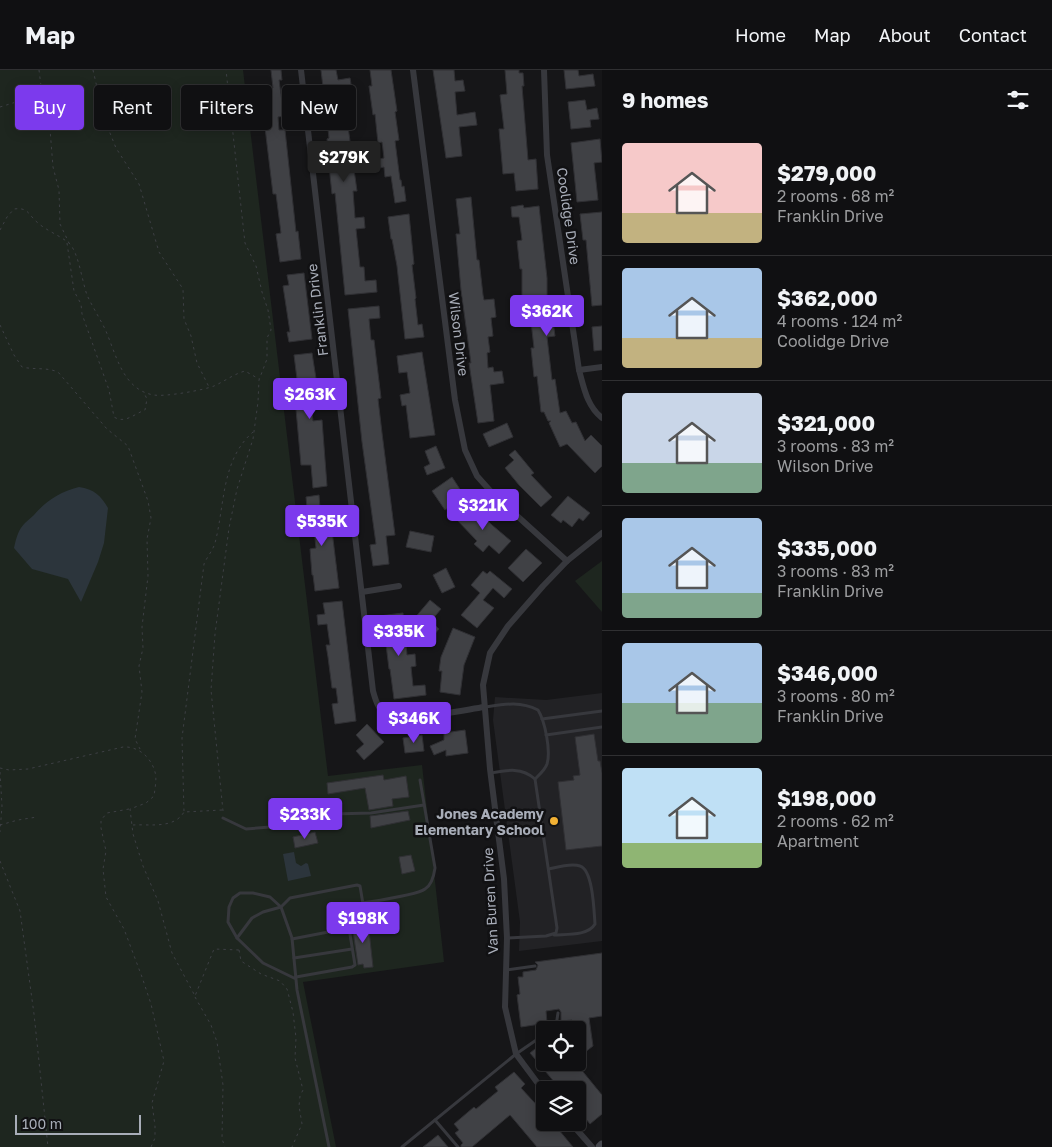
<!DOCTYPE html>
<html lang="en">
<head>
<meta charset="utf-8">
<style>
	:root { --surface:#101012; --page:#19191b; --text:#f1f3f6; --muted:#9c9d9f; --line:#303032; --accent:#7c3aed }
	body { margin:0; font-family:"Golos Text",sans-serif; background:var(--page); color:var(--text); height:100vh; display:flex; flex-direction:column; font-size:19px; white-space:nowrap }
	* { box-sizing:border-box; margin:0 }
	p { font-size:16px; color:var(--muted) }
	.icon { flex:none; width:28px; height:28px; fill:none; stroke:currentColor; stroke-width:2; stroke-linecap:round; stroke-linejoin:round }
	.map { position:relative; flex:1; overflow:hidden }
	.side { display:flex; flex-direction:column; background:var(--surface); width:450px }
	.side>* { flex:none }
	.hud { position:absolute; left:15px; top:15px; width:475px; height:45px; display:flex; gap:10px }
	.tools { position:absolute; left:536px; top:951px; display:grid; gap:10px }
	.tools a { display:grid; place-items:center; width:50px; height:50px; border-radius:5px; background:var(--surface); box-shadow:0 2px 12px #0003,0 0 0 1px var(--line); font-size:25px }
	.scale { position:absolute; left:15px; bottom:12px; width:126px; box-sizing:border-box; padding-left:5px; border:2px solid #a8adb8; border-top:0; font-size:14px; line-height:18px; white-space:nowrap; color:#a8adb8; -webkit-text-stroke:4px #111113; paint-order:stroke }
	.price { position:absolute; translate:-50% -42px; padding:0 11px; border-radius:5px; background:var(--accent); color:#fff; font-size:16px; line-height:32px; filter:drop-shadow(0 1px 2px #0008) }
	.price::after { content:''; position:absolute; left:50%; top:30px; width:15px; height:11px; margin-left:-8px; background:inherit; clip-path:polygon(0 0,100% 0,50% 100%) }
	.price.active { background:#222; color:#fff }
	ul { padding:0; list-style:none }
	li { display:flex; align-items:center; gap:15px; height:125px; padding:0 20px }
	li+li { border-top:1px solid var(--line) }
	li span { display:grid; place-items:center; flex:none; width:140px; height:100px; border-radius:5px; color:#555 }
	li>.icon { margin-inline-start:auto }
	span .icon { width:60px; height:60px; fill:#fffc; stroke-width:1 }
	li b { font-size:21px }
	h2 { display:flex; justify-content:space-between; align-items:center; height:60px; padding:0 20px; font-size:21px }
	.tag { padding:0 18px; border-radius:5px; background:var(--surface); box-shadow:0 2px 12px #0003,0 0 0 1px var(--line); font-size:18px; line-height:45px }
	.tag.active { background:var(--accent); color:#fff }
	header { display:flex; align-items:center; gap:30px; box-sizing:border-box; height:70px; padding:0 25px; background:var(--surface); border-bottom:1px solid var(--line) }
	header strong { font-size:24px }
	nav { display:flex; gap:28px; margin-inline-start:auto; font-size:18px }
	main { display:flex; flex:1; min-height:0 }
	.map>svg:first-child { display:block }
</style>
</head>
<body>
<header>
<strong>Map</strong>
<nav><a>Home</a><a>Map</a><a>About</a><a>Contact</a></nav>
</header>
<main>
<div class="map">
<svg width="602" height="1077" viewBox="0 0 602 1077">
	<rect width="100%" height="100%" fill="#161618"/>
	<polygon fill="#222225" points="602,623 602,871 519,881 520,852 493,650 495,627 546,630"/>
	<g fill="#1e261f">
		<polygon points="0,0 243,0 328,706 422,695 444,892 303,912 336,1077 0,1077"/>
		<polygon points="602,491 602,542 575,511"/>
	</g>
	<g fill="#2c353c">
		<path d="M79 417C94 419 101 426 108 438L104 473 98 492 81 532 68 509 32 499 14 478C16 469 18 460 25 453 28 450 31 448 34 445 47 430 60 422 79 417Z"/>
		<polygon points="294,782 296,793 301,796 306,793 308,794 311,806 288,811 283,784"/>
	</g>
	<g fill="#404145" stroke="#303034">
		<polygon points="271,0 281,0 282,10 279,10 284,46 278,47 279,60 285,60 296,162 298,161 301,189 280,192 276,164 281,163 276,124 273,124 264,49 261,49 260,40 264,39 262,19 273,18"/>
		<polygon points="321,0 336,0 338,10 350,8 352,20 343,21 357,121 353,121 355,148 364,147 365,158 356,159 360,197 364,197 365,211 376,210 377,222 345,225 335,123 332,124 329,96 327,69 329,68"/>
		<polygon points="370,0 391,0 397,41 395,42 399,70 395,71 400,110 401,110 402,117 404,116 406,131 395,133 391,106 385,107 384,97 380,98 379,89 384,88 382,72 378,73 375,44 373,45 369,16 372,16"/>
		<polygon points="433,0 454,0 455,11 463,10 465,21 455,22 457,45 475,42 477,55 459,57 462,86 446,88"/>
		<polygon points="505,0 519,0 519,3 523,3 524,16 522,16 528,90 536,89 538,119 516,121 514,103 503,104 499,59 504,59 500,25 507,24"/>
		<polygon points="564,0 578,0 579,6 593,4 595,16 566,19"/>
		<polygon points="585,30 587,40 597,38 599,49 590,50 591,57 571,59 568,32"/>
		<polygon points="600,69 602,92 594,93 598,130 577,132 571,73"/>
		<polygon points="471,127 477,190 479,190 483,225 484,230 494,229 496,247 491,248 493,266 488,267 490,282 487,283 488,298 493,297 494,302 502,301 504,313 490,315 494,351 478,353 469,293 471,293 461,220 456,164 460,164 456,129"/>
		<polygon points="523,135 524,138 539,136 547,208 547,237 551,236 555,266 547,267 552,310 555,309 560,343 566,341 572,353 576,352 585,371 591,365 602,376 602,396 595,403 567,374 560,377 549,353 551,351 548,351 544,342 541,342 537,306 534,307 531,278 534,278 529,234 522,234 522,199 520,199 517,171 522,170 519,147 512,147 511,137"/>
		<polygon points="602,142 602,235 592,236 586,170 583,170 580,144"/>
		<polygon points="409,144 414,194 412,195 416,228 415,229 418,255 422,254 424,267 405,269 397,196 392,169 391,169 388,147"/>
		<polygon points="304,203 312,269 289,272 287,262 290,262 283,216 289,215 287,205"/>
		<polygon points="379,236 380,248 369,249 371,270 374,270 381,328 378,329 382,363 395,465 386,466 389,494 373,496 370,475 376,474 362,372 348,239"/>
		<polygon points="602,256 602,280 594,281 592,257"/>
		<polygon points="422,282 435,365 410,368 406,335 402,336 400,325 410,323 407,302 399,303 397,286"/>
		<polygon points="312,283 320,334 311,335 313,351 322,350 327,416 313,418 311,395 301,395 294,317 298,317 294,285"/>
		<polygon points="507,353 513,367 489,377 483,364"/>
		<polygon points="436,376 445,398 427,405 424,397 430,394 425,381"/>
		<polygon points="515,380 534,403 531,405 552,427 541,437 519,415 505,398 514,390 509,385"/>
		<polygon points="452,407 465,427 445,440 432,421"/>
		<polygon points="319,425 320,438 329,436 339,518 315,521 313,505 312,505 310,479 316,478 313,450 308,450 306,427"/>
		<polygon points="568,426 590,443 583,451 579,448 572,457 563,450 561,453 551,445"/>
		<polygon points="471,434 492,455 511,471 499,484 489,475 483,482 474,474 477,471 456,449"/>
		<polygon points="410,461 434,466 431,482 406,477"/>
		<polygon points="526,479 542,493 523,512 508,498"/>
		<polygon points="446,498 455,517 442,523 433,505"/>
		<polygon points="483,501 487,504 490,501 512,519 504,528 493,518 483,530 494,538 477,558 461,545 480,523 471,515"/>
		<polygon points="430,530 441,539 431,551 439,559 432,567 413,550"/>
		<polygon points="342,531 356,651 335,654 332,634 338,633 336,618 332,618 328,587 326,575 330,575 327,554 318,555 317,545 325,544 323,533"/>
		<polygon points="403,543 407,585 415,584 416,596 411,597 413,616 425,615 426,625 394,629 390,599 389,599 385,566 381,566 379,546"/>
		<polygon points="453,558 475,567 464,595 460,625 440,622 442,601 439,601 441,587"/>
		<polygon points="367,654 384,672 364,690 356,681 364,674 356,665"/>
		<polygon points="465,660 468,683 446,686 446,680 434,685 430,676 444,670 444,663"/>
		<polygon points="594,664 598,691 600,691 602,703 602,776 566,780 558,712 574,710 573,706 580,705 575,667"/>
		<polygon points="422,665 424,681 405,683 403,668"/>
		<polygon points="383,705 384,710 406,706 409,727 392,729 393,736 369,740 365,718 328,724 327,713"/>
		<polygon points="408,741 410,750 371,758 370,746"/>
		<polygon points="315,762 318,773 295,778 293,767"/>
		<polygon points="411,785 415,801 402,804 399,787"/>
		<polygon points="368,851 373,897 364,898 363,894 358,895 352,854"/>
		<polygon points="602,883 602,946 589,948 593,976 584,983 582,980 578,983 578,960 559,960 572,950 561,951 561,942 559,939 546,941 547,953 521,957 517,925 520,924 518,907 523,907 523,902 536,900 538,895 535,892"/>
		<polygon points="545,971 545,992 575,992 602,1025 602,1044 590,1054 578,1039 578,1020 561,1020 530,983"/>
		<polygon points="514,1002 525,1014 521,1018 545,1044 545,1052 548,1052 551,1057 554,1054 573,1077 537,1077 510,1045 472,1077 461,1077 461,1075 463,1073 455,1063 459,1060 454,1054 474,1037 476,1039 498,1021 495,1017"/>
		<polygon points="438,1065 448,1077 423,1077"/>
	</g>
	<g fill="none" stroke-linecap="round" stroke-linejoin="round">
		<g stroke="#3d3f44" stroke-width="1" stroke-dasharray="2.5 4" stroke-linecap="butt">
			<polyline points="39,0 42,24 50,59 53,97 59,120 60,154 69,173"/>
			<polyline points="93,0 104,48 116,78 139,114 159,182 183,219 184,249 191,266 197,293 209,317"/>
			<polyline points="0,37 42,24"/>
			<path d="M0 160 7 147 14 139C29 137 28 145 38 153 47 161 61 166 70 174 79 185 82 211 87 225 92 236 99 247 105 259 116 283 122 320 154 325 165 327 204 320 214 316 225 311 234 304 245 301L259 309"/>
			<path d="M67 173 74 221 81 234 82 244 109 320 114 347C125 354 134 344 145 340L147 329 144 323"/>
			<path d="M0 255 14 285 22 297C35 300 46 297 58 302L107 359 128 376 148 431 151 448 147 469 148 506 142 557 143 578 139 596 142 622 135 669 140 679"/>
			<path d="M0 698 9 700 28 699 123 677C138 676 151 687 155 702 157 709 155 718 154 726L146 733 130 739 133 764 143 796 158 831 172 883 195 926 214 879 239 880"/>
			<polyline points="0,702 2,736 0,762"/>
			<polyline points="129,739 107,743 101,750 101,758 106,781 103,799 106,827 124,859 142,907 151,934 164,991 152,1033 155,1056 155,1068 151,1077"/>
			<path d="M222 740 184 742 182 668 204 494C207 487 213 480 215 473 225 435 221 390 253 362"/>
			<polyline points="223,741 211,620 215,564 229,458 237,419 253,369 258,332 259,310 267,289 267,268 271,260 268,240 262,222 256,196 245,173 226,0"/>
			<polyline points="0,755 18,750 37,747"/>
			<path d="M133 755C150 754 174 759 184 742"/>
			<polyline points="0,791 20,841 34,944 48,1077"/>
			<polyline points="239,880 241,891 261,904 280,911 287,919 293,942 296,968 295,988 303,1020 300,1026 299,1036 302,1054 292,1077"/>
			<polyline points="195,927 211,955 217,972 223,1015 222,1069 225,1077"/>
		</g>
		<g stroke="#37383d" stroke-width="3">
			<path d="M486 637C505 634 520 631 538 640 545 651 551 681 547 694 545 700 539 705 535 709"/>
			<polyline points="542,649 602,641"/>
			<polyline points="546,665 602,657"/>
			<path d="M491 703C507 700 522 697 535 709L557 858 556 863 546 866 507 868"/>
			<polyline points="223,748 246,759 270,757 333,744 371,743 424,735"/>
			<path d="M549 799C558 797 571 793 580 796 593 800 594 841 595 854 588 866 567 864 554 865"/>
			<path d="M363 833C375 831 417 825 425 819 432 815 434 805 435 798L420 710"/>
			<polyline points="237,868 252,848 263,842 281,837 290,828 357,815 360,816 364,840 348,852 355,895 352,897 296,907"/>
			<polyline points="292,869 349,858"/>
			<polyline points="294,888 352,879"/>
			<polyline points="506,900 535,896"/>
			<polyline points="296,909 263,893 237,868 228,852 229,837 233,828 240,823 253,823 270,827 281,837 292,868 297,920 329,1077"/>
			<polyline points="551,960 556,956 558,943"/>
			<polyline points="435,1050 458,1077"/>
			<polyline points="402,1077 516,984 545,964"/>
		</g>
		<g stroke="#37383d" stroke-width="6">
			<path d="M301 0 373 621C376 632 379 642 390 646 406 652 464 640 484 637"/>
			<polyline points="413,0 455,330 465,380 477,406 494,425 567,491"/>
			<path d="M544 0 547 85 579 300C584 318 587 336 602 348"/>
			<polyline points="579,300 602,297"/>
			<polyline points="362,522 399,516"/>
			<polyline points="545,1023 516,984 505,937 507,868 504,809 490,699 483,615 490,583 508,556 543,516 567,491 602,463"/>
			<polyline points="570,1052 592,1077"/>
		</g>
		<polyline stroke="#45474d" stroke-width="9" points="600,1077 602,1075"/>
	</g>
	<circle fill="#f2b134" stroke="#111113" stroke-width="2" cx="554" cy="751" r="5"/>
	<g text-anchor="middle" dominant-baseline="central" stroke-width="5" stroke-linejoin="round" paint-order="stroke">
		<g font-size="14" fill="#a8adb8" stroke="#111113">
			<text transform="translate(569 146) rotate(82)">Coolidge Drive</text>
			<text transform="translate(317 240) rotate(-97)">Franklin Drive</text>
			<text transform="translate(459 264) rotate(83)">Wilson Drive</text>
			<text transform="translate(490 831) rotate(-93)">Van Buren Drive</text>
		</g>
		<g font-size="14" font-weight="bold" fill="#a8adb8" stroke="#111113" text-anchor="end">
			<text x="544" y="743">Jones Academy<tspan x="544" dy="16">Elementary School</tspan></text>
		</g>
	</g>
</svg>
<div class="tools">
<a><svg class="icon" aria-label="locate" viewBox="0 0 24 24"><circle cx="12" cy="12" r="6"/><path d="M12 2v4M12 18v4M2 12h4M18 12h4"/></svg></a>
<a><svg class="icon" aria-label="layers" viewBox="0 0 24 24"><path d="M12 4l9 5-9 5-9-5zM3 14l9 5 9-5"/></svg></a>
</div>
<div class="scale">100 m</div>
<b class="price active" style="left:344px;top:113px">$279K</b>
<b class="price" style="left:547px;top:267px">$362K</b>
<b class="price" style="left:310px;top:350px">$263K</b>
<b class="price" style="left:483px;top:461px">$321K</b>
<b class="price" style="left:322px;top:477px">$535K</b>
<b class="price" style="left:399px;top:587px">$335K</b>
<b class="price" style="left:414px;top:674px">$346K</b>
<b class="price" style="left:305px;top:770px">$233K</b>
<b class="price" style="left:363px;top:874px">$198K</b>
<div class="hud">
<a class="tag active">Buy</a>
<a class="tag">Rent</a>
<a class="tag">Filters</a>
<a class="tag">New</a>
</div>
</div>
<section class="side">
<h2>9 homes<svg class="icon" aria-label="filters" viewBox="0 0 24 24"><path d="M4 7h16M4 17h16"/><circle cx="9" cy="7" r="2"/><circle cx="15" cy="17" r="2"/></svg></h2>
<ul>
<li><span style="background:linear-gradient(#f6c9c9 70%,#c2b280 0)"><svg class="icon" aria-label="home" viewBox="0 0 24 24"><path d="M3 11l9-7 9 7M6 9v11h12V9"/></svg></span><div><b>$279,000</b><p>2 rooms · 68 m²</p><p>Franklin Drive</p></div></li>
<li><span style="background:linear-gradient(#a9c7e8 70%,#c2b280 0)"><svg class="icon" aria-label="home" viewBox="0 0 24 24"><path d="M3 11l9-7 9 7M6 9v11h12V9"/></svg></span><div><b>$362,000</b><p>4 rooms · 124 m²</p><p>Coolidge Drive</p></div></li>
<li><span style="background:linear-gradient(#c9d6e8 70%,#7fa58c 0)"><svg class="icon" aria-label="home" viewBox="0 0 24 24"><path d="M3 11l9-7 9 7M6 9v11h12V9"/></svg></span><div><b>$321,000</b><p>3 rooms · 83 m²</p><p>Wilson Drive</p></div></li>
<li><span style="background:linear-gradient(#a9c7e8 75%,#7fa58c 0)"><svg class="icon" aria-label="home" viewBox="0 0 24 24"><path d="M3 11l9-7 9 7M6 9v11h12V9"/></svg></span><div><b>$335,000</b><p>3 rooms · 83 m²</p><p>Franklin Drive</p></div></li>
<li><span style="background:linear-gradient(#a9c7e8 60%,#7fa58c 0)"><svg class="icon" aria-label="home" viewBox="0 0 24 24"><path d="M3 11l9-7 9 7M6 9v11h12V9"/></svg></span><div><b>$346,000</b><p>3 rooms · 80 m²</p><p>Franklin Drive</p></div></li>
<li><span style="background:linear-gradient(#bfe0f5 75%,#8fb573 0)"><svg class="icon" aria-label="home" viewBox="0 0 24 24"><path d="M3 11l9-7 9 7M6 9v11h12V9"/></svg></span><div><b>$198,000</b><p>2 rooms · 62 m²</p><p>Apartment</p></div></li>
</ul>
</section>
</main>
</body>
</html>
